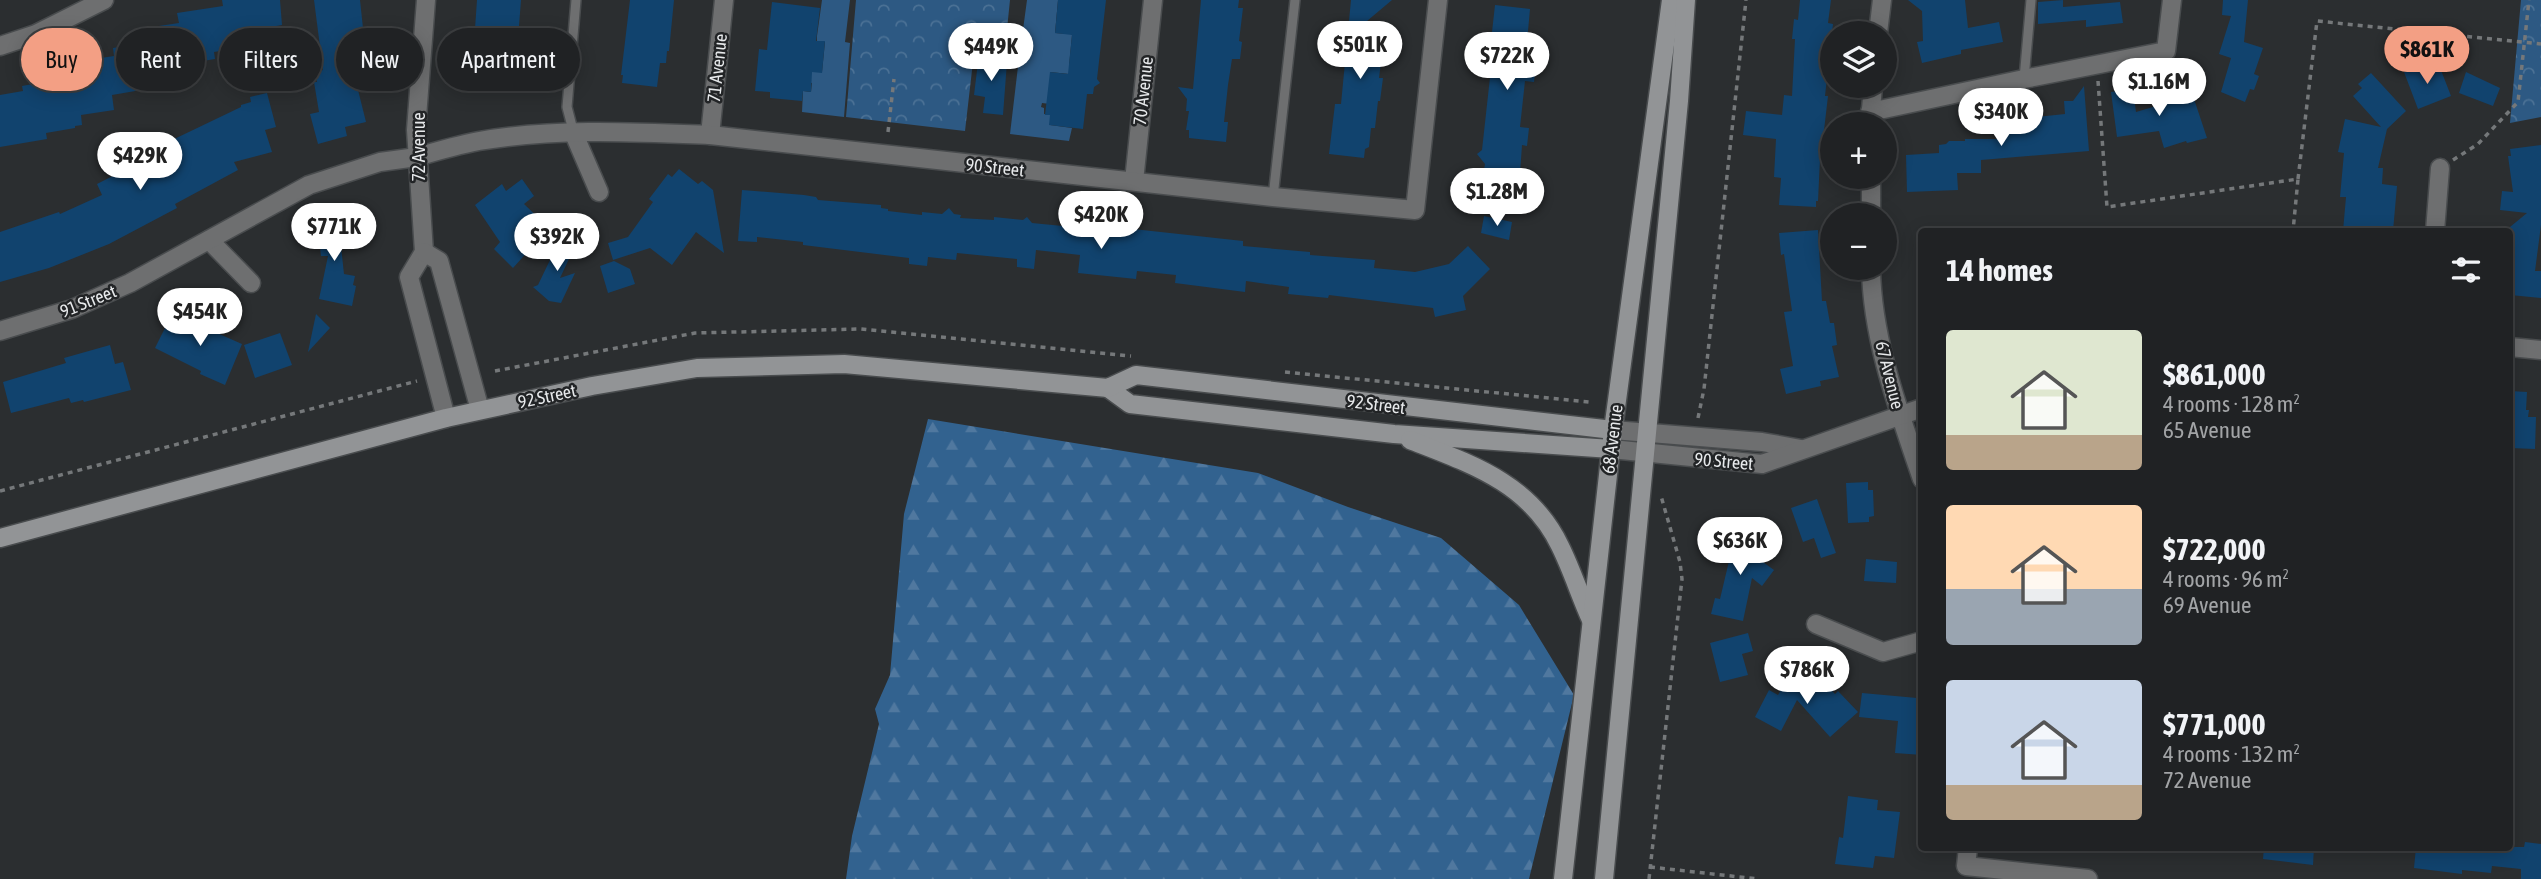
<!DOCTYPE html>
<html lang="en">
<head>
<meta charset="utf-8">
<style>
	:root { --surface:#202224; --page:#2d2f31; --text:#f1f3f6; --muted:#a2a4a6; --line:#3d3f41; --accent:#f39f84 }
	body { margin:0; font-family:"Asap Condensed",sans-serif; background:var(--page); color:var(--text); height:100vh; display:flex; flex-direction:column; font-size:26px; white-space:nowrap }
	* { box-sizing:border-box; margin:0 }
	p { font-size:23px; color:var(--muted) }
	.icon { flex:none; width:38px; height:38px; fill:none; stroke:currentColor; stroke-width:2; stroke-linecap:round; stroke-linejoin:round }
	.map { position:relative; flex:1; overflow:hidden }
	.drawer { position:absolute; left:1918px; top:228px; width:595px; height:623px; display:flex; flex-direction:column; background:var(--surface); border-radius:7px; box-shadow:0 4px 18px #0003,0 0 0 2px var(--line) }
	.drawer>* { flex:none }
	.top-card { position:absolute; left:21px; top:28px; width:665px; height:63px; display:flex; gap:14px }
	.tools { position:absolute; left:1820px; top:21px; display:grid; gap:14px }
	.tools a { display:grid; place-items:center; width:77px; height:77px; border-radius:50%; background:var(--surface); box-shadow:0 4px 18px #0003,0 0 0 2px var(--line); font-size:35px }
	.price { position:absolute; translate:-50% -60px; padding:0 16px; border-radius:24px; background:#fff; color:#222; font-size:23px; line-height:46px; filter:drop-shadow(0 2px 4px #0008) }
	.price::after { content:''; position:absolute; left:50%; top:42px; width:21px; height:16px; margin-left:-10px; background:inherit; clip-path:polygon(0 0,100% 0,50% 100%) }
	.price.on { background:var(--accent); color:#111 }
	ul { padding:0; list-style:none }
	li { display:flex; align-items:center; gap:21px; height:175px; padding:0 28px }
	li span { display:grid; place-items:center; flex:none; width:196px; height:140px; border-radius:7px; color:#555 }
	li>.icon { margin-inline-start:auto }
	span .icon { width:84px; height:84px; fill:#fffc; stroke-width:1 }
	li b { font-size:30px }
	h2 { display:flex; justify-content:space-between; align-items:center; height:84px; padding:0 28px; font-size:30px }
	.pill { padding:0 24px; border-radius:32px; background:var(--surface); box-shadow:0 4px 18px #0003,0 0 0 2px var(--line); font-size:24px; line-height:63px }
	.pill.on { background:var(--accent); color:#111 }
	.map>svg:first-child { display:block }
</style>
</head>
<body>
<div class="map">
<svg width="2541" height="879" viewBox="0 0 2541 879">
	<defs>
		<pattern id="forest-firs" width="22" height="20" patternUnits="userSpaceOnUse" patternTransform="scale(1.75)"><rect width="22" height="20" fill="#32628f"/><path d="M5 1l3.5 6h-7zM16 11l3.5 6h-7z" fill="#50789f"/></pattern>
		<pattern id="park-crowns" width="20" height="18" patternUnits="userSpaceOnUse" patternTransform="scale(1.75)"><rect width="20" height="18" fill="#2d5983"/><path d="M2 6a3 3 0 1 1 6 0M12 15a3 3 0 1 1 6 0" fill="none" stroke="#4b7195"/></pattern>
	</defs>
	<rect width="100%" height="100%" fill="#2b2e30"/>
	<g fill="#2d5983">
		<polygon points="822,0 850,0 845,42 850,43 844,117 802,112 803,91 811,92 812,83 805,82 806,71 822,72 825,42 817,41 817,36"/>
		<polygon points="1027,0 1058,0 1055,33 1067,34 1067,31 1072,35 1069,66 1079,75 1050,72 1075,107 1042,103 1041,107 1044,108 1044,114 1050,115 1050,125 1072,128 1069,141 1010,134 1019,58 979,54 983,34 1022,37"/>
	</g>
	<polygon fill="url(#forest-firs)" points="928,419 1258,473 1348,507 1441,538 1519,605 1574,695 1529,879 846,879 852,836 879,724 875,709 890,675 904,514"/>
	<g fill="url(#park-crowns)">
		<polygon points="856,0 1010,0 1007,29 977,27 965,131 846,117"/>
		<polygon points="2521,0 2541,0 2541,117 2510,123"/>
	</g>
	<g fill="#11436e">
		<polygon points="222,0 280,0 282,25 249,31 251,46 214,52 215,59 178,65 180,76 146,82 147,89 112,95 114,110 81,115 82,125 75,126 75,128 46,133 47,139 0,147 0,95 23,91 22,86 49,81 48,76 89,69 88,60 114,56 113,48 154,41 152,27 179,23 177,13 223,6"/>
		<polygon points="314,0 360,0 365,47 359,48 366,89 358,90 366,122 345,127 347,136 318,144 310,114 319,112 314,82 317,82 315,72 323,70"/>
		<polygon points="477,0 521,0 518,39 521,39 521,92 476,91 477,43 474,43"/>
		<polygon points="630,0 674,0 669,51 667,51 666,63 660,63 657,87 622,83 623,75 621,75"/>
		<polygon points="1058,0 1106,0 1097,79 1100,83 1094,87 1093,94 1087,94 1083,129 1049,125 1050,115 1045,115 1050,72 1068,74 1072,35 1055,33"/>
		<polygon points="1201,0 1239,0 1238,8 1243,8 1239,41 1242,42 1240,59 1232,59 1228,85 1224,122 1228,122 1226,142 1189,138 1189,130 1186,130 1189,111 1186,111 1187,99 1178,87 1193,89"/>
		<polygon points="1351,0 1392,0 1367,21 1386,23 1379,78 1383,78 1380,101 1378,101 1375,128 1371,128 1369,147 1365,149 1364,158 1329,154 1335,104 1341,104"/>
		<polygon points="1800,0 1831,0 1828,23 1833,24 1825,96 1828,96 1823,139 1821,138 1818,201 1816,201 1816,207 1779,205 1781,178 1774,177 1776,139 1743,135 1746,111 1782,115 1784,95 1792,96 1795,39 1792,39 1794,19 1798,20"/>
		<polygon points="1908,0 1965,0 1968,28 1999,22 2003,42 1961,50 1961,54 1922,63 1917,42 1923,41 1922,11"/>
		<polygon points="2063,0 2063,7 2120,2 2123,23 2086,27 2086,20 2038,24 2038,2"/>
		<polygon points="2223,0 2248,0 2244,42 2263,48 2254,74 2259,76 2254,90 2250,89 2245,102 2221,92 2231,58 2219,54 2231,16 2222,15"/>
		<polygon points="772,2 820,8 816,41 825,41 822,73 812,72 811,92 803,91 802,101 770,98 770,92 755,91 759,49 767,50"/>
		<polygon points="1495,5 1530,9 1525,64 1536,65 1534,82 1525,81 1520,127 1529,128 1527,146 1522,145 1520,174 1484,170 1485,164 1477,154 1482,150 1494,41 1491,41"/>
		<polygon points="979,54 998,56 998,61 1007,62 1003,115 983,113 985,97 974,95"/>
		<polygon points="2439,65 2451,96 2418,109 2404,72 2419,67 2421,72"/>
		<polygon points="2466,72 2500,88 2493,106 2459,93"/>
		<polygon points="2371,73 2406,111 2387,129 2378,168 2383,168 2382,184 2397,186 2393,231 2343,231 2346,197 2340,197 2344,153 2338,152 2345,119 2381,127 2353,96 2362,88 2358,84"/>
		<polygon points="2084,86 2089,151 1981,160 1981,173 1957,173 1958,190 1907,192 1906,155 1939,153 1939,145 1946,144 1949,141 1965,141 1965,139 2005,139 2004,128 2010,127 2010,120 2065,114 2064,101 2073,101"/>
		<polygon points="2133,89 2136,112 2173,101 2171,95 2191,90 2207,138 2187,143 2186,141 2164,148 2159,131 2117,137 2111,92"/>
		<polygon points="267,93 276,127 265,130 272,152 234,162 238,170 175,204 177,208 109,244 49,268 0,282 0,232 59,212 60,214 102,195 97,184 170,147 168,142 241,107 241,105 251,102 250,97"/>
		<polygon points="2541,145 2541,225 2535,271 2541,271 2541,298 2510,295 2510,227 2527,213 2500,210 2502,191 2513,192 2508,156 2511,156 2510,149"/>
		<polygon points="679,169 698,184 702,181 713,190 724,253 696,232 672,265 650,248 613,260 608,243 628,237 653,202 649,199 668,174 672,177"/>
		<polygon points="522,179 534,196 524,204 549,228 513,268 494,249 500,242 475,205 502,184 506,191"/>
		<polygon points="742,190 804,195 816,197 818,200 881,205 881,208 888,209 888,211 922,215 922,212 942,214 949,208 954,214 961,215 960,218 994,220 994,217 1023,220 1027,217 1032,223 1114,231 1115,227 1243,241 1243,246 1310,252 1310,255 1375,260 1374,268 1415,272 1449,264 1468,246 1490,269 1463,296 1466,310 1435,317 1433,308 1329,295 1328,298 1288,294 1289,287 1246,281 1245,292 1175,283 1176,275 1137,271 1136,279 1078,273 1080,255 1036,250 1034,269 1017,267 1017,259 957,253 956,260 928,257 927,266 909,264 909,258 803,245 803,242 757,237 757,242 738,241"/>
		<polygon points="1484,216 1512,222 1509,240 1481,233"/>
		<polygon points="344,219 345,236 340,237 344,274 355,276 353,285 356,286 352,306 319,299 328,256 321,256 319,239 315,239 314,222"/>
		<polygon points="1818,230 1822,301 1826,301 1830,323 1834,323 1837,345 1832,346 1839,377 1820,381 1821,386 1786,394 1780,369 1793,366 1784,312 1792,311 1784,254 1781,255 1779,233"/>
		<polygon points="561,237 576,244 560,278 575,273 561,303 549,301 533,287 538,285"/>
		<polygon points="614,261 630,269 635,284 608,293 600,266"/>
		<polygon points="187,313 204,321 201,326 242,344 225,385 200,374 201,371 155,348 168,322 180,328"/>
		<polygon points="316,314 330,328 308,352"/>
		<polygon points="280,333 292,365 255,378 244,345"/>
		<polygon points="110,345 115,364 123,362 131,390 84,402 83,400 71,403 69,398 11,413 3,382 66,363 64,358"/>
		<polygon points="2510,391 2527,392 2526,410 2529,410 2528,417 2536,417 2535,449 2510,448"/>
		<polygon points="1868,482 1868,490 1873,490 1874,516 1869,517 1869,522 1848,523 1846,483"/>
		<polygon points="1817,499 1836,553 1821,558 1814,538 1803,542 1791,508"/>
		<polygon points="1738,530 1762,548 1756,557 1774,570 1762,586 1752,578 1743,621 1711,614 1715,598 1720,599 1729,561 1720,554"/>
		<polygon points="1866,559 1897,562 1896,583 1864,581"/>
		<polygon points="1748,633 1753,651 1742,654 1748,675 1720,682 1710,643"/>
		<polygon points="1789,675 1816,689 1824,682 1835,694 1838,691 1858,712 1830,737 1797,700 1781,731 1755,717 1769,690 1778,695"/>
		<polygon points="1862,693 1917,698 1916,717 1922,718 1922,755 1895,753 1898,721 1859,717"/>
		<polygon points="1848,796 1878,800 1877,810 1900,812 1894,858 1875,856 1873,868 1835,864 1839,837 1843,838"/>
		<polygon points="2525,842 2541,844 2541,879 2521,879 2521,869 2492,866 2491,873 2462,870 2462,874 2414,868 2416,847 2524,847"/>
		<polygon points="2264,847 2314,847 2313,865 2263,859"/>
	</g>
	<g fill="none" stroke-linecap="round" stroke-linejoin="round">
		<defs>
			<g id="service">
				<polyline points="2024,79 2031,0"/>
				<polyline points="574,134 567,107 576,0"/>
				<polyline points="1273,197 1295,0"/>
			</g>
			<g id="minor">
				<polyline points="1878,33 1882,0"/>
				<polyline points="0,46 36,34 104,0"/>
				<polyline points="1870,112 2024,79 2166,51 2172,0"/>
				<polyline points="1870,121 1873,86"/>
				<polyline points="574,134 599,192"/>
				<polyline points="710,135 724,0"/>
				<polyline points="1871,177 1871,215"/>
				<polyline points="1134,181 1153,0"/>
				<polyline points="2435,231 2440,168"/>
				<polyline points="209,240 251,283"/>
				<path d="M1871 268C1872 340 1899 411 1922 479"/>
				<polyline points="0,331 72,309 130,283 309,185 380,162 417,157"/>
				<polyline points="1816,624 1883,652 1922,641"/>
				<polyline points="1968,847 1966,866 2088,879"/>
			</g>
			<g id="tertiary">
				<polyline points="426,0 416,130 424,252 409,277 446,418"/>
				<path d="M417 157C437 151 458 145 479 141 554 128 634 132 710 135L1273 197 1415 210 1438 0"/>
				<polyline points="424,252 439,261 480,410"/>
				<polyline points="2510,347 2541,350"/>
				<polyline points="1613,430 1762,442 1801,449"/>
				<polyline points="1611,449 1762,464 1922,408"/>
			</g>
			<g id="secondary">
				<polyline points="1108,388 1130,404 1394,434 1611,449"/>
				<path d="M1410 440C1471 464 1530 483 1560 546 1572 570 1580 596 1591 620"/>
				<polyline points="0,538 446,418 592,386 697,368 844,364 1108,388 1136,375 1613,430"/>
				<polyline points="1563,879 1613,430 1671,0"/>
				<polyline points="1604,879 1679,101 1686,0"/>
			</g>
		</defs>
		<use href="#service" stroke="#494c4e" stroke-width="12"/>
		<use href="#minor" stroke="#494c4e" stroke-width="21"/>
		<use href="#tertiary" stroke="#494c4e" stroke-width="21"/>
		<use href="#secondary" stroke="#494c4e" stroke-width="21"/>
		<g stroke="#75787a" stroke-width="3.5" stroke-dasharray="5 5" stroke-linecap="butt">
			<polyline points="2098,81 2107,207 2298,179 2293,231"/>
			<polyline points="888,132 894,79"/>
			<polyline points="2453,160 2478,144 2518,102 2529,0"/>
			<polyline points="2298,179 2317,21 2541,44"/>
			<polyline points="495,371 695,333 861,329 1131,356"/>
			<polyline points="1285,372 1589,402"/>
			<polyline points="1698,418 1704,389 1746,0"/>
			<polyline points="0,491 417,381"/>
			<polyline points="1650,867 1758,879"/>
			<polyline points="1649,879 1682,579 1680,562 1661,496"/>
		</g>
		<use href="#service" stroke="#6e6f70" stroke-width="9"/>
		<use href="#minor" stroke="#6e6f70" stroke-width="18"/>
		<use href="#tertiary" stroke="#6e6f70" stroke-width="18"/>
		<use href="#secondary" stroke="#929496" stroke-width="18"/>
	</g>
	<g text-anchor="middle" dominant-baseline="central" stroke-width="5" stroke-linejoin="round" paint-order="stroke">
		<g font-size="18" fill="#e7e9eb" stroke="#222426">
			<text transform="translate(717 68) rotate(-84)">71 Avenue</text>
			<text transform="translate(1143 91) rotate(-84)">70 Avenue</text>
			<text transform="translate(418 147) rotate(-90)">72 Avenue</text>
			<text transform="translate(995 167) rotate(6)">90 Street</text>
			<text transform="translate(88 301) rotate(-22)">91 Street</text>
			<text transform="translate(1890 375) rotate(76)">67 Avenue</text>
			<text transform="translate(547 396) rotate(-12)">92 Street</text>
			<text transform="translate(1376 404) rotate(7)">92 Street</text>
			<text transform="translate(1612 439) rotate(-83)">68 Avenue</text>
			<text transform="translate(1724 461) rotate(5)">90 Street</text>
		</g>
	</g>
</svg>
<div class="tools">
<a><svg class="icon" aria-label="layers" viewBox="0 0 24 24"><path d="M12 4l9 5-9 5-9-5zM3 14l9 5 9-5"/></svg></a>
<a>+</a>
<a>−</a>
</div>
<b class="price" style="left:1360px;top:81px">$501K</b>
<b class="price" style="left:991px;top:83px">$449K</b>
<b class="price on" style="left:2427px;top:86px">$861K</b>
<b class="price" style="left:1507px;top:92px">$722K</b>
<b class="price" style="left:2159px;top:118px">$1.16M</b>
<b class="price" style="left:2001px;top:148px">$340K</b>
<b class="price" style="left:140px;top:192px">$429K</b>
<b class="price" style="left:1497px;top:228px">$1.28M</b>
<b class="price" style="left:1101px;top:251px">$420K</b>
<b class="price" style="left:334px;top:263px">$771K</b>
<b class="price" style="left:557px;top:273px">$392K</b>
<b class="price" style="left:200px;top:348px">$454K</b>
<b class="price" style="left:1740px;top:577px">$636K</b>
<b class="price" style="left:1807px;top:706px">$786K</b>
<div class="top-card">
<a class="pill on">Buy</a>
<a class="pill">Rent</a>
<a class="pill">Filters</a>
<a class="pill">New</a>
<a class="pill">Apartment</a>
</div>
<section class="drawer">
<h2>14 homes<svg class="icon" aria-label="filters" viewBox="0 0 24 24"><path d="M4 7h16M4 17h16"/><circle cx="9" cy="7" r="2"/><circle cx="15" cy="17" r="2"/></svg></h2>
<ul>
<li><span style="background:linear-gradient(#dfe7d0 75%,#b9a48a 0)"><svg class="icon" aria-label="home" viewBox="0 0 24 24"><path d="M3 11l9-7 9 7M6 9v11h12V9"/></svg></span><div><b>$861,000</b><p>4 rooms · 128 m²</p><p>65 Avenue</p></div></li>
<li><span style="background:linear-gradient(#ffd9b3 60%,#9aa5b1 0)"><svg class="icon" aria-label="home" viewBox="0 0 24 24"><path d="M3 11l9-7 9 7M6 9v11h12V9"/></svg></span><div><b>$722,000</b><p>4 rooms · 96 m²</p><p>69 Avenue</p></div></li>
<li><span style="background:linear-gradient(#c9d6e8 75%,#b9a48a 0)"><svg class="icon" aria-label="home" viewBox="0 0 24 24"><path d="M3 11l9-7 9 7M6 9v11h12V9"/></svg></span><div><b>$771,000</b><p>4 rooms · 132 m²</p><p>72 Avenue</p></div></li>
</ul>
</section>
</div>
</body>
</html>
